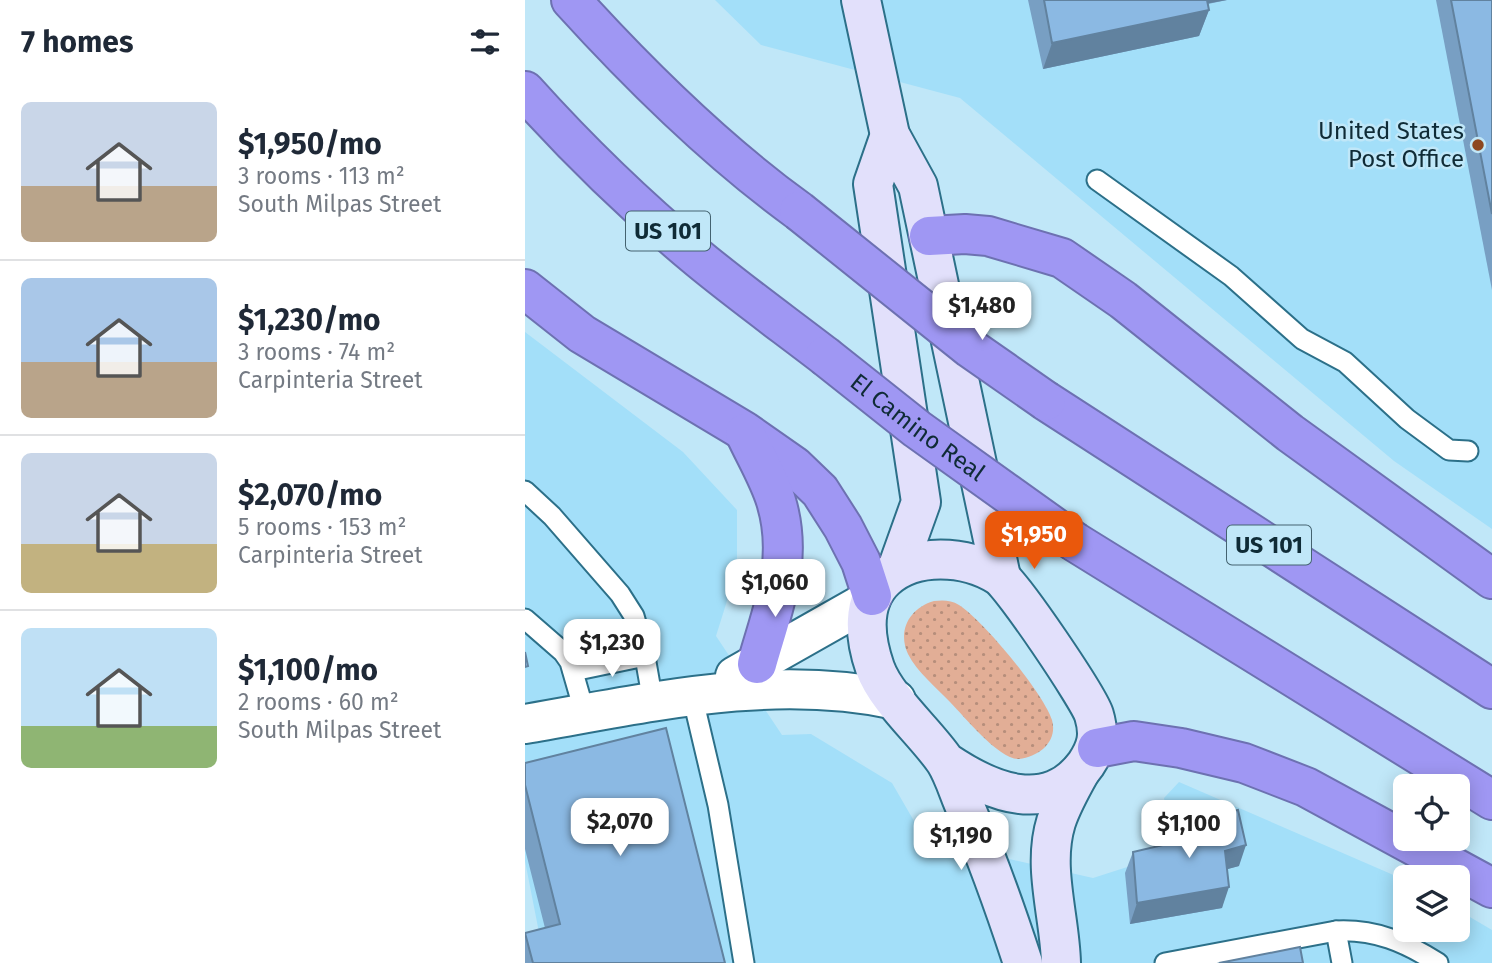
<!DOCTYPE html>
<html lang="en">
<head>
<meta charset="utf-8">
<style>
	:root { --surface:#fff; --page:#f2f2f3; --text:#1f2937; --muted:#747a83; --line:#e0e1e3; --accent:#ea580c }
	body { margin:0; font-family:"Fira Sans",sans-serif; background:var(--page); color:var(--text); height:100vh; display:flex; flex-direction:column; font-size:26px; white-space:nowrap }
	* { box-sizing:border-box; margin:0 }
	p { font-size:23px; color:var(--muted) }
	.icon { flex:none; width:38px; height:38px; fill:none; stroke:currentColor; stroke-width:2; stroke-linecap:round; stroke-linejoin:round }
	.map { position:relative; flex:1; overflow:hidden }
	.sheet { display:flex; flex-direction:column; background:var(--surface); width:525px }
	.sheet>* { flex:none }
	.controls { position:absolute; left:868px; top:774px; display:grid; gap:14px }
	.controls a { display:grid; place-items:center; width:77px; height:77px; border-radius:10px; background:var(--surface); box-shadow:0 4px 18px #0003; font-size:35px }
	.price { position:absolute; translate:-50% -60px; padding:0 16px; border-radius:14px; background:#fff; color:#222; font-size:23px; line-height:46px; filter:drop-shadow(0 2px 4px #0008) }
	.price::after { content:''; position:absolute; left:50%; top:42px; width:21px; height:16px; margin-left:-10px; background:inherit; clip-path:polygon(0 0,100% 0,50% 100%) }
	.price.active { background:var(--accent); color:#fff }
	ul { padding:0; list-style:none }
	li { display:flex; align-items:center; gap:21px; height:175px; padding:0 21px }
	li+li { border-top:2px solid var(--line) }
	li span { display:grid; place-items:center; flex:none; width:196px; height:140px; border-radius:10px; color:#555 }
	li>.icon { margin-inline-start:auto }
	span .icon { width:84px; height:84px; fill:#fffc; stroke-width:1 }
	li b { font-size:30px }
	h2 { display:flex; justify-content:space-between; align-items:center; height:84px; padding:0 21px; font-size:30px }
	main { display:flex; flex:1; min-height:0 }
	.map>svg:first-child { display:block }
</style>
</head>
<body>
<main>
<section class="sheet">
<h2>7 homes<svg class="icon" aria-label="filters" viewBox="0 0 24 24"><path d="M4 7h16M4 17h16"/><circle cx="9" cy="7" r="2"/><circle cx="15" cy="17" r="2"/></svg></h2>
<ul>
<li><span style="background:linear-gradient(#c9d6e8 60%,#b9a48a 0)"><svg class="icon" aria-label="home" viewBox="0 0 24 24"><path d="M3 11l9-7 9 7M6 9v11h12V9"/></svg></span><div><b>$1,950/mo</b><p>3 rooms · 113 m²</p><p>South Milpas Street</p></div></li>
<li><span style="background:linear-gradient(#a9c7e8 60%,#b9a48a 0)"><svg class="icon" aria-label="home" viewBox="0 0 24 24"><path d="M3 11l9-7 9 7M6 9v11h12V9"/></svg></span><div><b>$1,230/mo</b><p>3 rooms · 74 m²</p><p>Carpinteria Street</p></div></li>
<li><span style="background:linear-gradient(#c9d6e8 65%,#c2b280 0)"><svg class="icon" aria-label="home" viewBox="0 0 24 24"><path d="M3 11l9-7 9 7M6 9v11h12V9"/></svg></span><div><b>$2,070/mo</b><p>5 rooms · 153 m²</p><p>Carpinteria Street</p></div></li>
<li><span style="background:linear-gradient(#bfe0f5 70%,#8fb573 0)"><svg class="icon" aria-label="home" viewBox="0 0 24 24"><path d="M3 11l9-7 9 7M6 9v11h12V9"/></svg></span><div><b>$1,100/mo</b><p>2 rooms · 60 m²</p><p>South Milpas Street</p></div></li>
</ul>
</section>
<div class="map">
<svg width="967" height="963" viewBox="0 0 967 963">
	<defs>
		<pattern id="grass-dots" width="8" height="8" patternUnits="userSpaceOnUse" patternTransform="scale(1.75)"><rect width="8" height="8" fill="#e2ae96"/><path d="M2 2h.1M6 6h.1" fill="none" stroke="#b68e7b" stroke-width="1.8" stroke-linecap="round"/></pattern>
	</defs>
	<rect width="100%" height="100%" fill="#c0e7f8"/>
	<g fill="#a3dff9">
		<polygon points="190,0 967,0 967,529 869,461 435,98 236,45"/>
		<polygon points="0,332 158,452 212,510 212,569 191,636 257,735 286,734 367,783 400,840 568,878 649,852 639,798 654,782 880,880 880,929 933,929 933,910 967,930 967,963 20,963 0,861"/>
	</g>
	<path fill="url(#grass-dots)" d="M409 601C418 600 426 600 434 605 458 620 519 694 527 720 530 731 527 741 518 749 512 754 503 758 494 759 474 760 439 716 425 702 412 688 392 672 383 654 372 630 385 608 409 601Z"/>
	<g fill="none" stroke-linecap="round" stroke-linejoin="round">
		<defs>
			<g id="service">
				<polyline points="572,180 706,276 777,339 820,362 882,419 924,450 943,451"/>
				<polyline points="0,491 27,516 95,594 109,616 119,651 128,702"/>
				<polyline points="0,619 38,652 45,662 60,714"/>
				<polyline points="48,671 120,656"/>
				<polyline points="167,695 193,805 219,963"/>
				<polyline points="811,931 817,963"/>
				<path d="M640 963 811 931C850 929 880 942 913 963"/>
			</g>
			<g id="tertiary">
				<polyline points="210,676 346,599"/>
				<path d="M0 724C123 703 247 673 371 700"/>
			</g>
			<g id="secondary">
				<polyline points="336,0 365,135 393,186 476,577"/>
				<polyline points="365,135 348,184 396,502 372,569"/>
				<path d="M421 762C464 791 523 817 561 764 572 747 575 735 569 715 564 698 486 583 474 576 441 555 389 552 360 579 335 602 340 639 350 668 361 699 401 733 420 761 429 775 434 794 441 809 463 860 481 911 498 963"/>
				<path d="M536 963C535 917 517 867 531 822 537 804 546 788 555 772"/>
			</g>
			<g id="motorway">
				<path d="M46 0C115 76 191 151 274 211"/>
				<path d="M0 91C53 150 112 207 173 258 214 292 257 323 300 356"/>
				<polyline points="404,236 440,234 463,236 537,258 598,300 765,433 967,579"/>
				<polyline points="0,289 57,334 219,431 269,466 295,491 318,527 336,562 347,596"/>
				<polyline points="521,401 967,689"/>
				<path d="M220 433C230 455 244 478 251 501 269 560 248 607 232 664"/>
				<polyline points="550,542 967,800"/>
				<polyline points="572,748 609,741 656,748 719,763 781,787 967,888"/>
			</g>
		</defs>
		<use href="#service" stroke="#2c7089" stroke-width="23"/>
		<use href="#tertiary" stroke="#2c7089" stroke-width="42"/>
		<use href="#secondary" stroke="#2c7089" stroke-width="42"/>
		<use href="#motorway" stroke="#6d71b1" stroke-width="42"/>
		<use href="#service" stroke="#fff" stroke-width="19"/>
		<use href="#tertiary" stroke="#fff" stroke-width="38"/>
		<use href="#secondary" stroke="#e2e0fb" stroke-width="38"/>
		<use href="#motorway" stroke="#9f97f3" stroke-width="38"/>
		<defs>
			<g id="motorway-bridge">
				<polyline points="274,211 445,348 521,401"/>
				<path id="s1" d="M300 356 392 429 550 542"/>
			</g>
		</defs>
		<use href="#motorway-bridge" stroke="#6d71b1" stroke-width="42" stroke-linecap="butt"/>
		<use href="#motorway-bridge" stroke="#9f97f3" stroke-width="38"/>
	</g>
	<g fill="#789fc3">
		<polygon points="503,0 702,0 683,4 684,10 674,36 518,69"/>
		<polygon points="911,0 967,0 967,290"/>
		<polygon points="0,763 200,963 0,963 0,933 20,928 0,849"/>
		<polygon points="670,819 714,866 702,869 697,908 605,924 600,873 608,852 663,839"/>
	</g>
	<g fill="#61829f">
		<polygon points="682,0 702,0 680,4"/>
		<polygon points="684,10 674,36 518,69 527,43"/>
		<polygon points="721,845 714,866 692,872 700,851"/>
		<polygon points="704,887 697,908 605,924 612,903"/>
	</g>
	<g fill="#8bb9e3" stroke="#61829f" stroke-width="2">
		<polygon points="519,0 682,0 684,10 527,43"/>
		<polygon points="926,0 967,0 967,214"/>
		<polygon points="0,652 3,666 0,667"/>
		<polygon points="141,728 200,963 8,963 0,933 35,924 0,785 0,763"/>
		<polygon points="713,810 721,845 700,851 704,887 612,903 608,852 672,837 670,819"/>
		<polygon points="775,947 778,963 694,963"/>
	</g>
	<circle fill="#8d4721" stroke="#c0e7f8" stroke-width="2.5" cx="953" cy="145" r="7"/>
	<g text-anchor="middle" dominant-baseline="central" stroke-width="5" stroke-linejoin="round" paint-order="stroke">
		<g fill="#c0e7f8" stroke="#446370" stroke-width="2">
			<rect x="101" y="211.5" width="84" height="39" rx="5"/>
			<rect x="702" y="525.5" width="84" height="39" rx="5"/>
		</g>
		<g font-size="23" font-weight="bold" fill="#0f2b36">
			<text x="143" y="231">US 101</text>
			<text x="744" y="545">US 101</text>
		</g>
		<g font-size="24" fill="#0f2b36" stroke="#c0e7f8" text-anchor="end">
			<text x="939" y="131">United States<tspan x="939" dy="28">Post Office</tspan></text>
		</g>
		<g font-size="24" fill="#0f2b36" stroke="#c0e7f8">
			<text stroke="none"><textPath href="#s1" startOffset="117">El Camino Real</textPath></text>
		</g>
	</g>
</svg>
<div class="controls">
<a><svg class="icon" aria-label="locate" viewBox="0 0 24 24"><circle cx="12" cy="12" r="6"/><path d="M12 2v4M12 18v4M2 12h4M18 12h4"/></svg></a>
<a><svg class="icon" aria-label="layers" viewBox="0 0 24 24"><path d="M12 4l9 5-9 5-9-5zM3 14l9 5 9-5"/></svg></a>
</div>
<b class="price" style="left:457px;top:342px">$1,480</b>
<b class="price active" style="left:509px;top:571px">$1,950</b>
<b class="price" style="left:250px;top:619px">$1,060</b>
<b class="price" style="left:87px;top:679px">$1,230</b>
<b class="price" style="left:95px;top:858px">$2,070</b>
<b class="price" style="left:664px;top:860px">$1,100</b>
<b class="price" style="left:436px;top:872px">$1,190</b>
</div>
</main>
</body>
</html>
